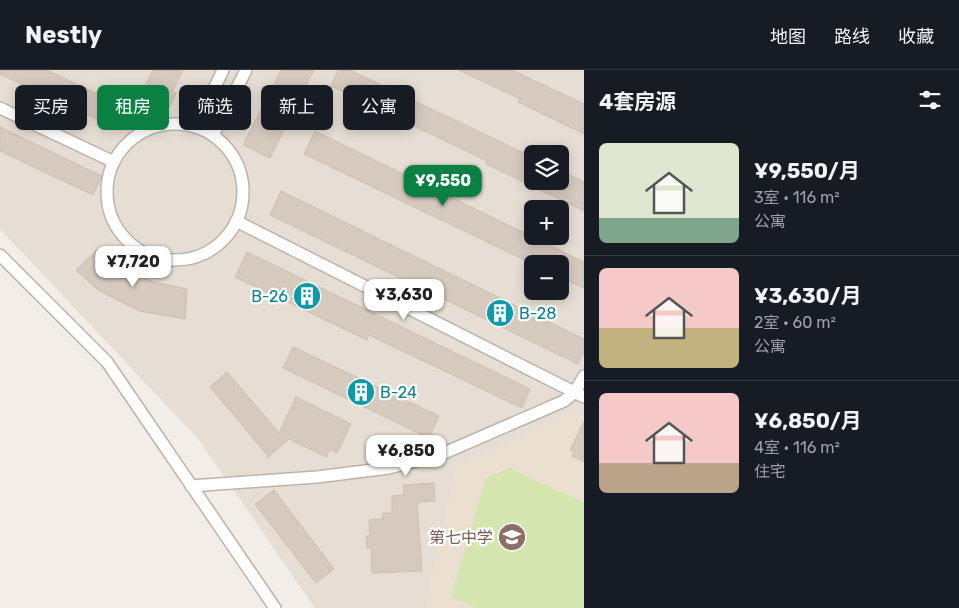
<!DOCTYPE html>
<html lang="zh">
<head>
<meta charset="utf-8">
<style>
	:root { --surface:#171b24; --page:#242831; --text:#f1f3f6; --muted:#9ea1a6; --line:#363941; --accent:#0b8043 }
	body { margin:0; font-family:Rubik,"Noto Sans SC",sans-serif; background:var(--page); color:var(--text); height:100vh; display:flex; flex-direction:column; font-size:19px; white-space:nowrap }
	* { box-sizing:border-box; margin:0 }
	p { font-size:16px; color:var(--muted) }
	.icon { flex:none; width:28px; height:28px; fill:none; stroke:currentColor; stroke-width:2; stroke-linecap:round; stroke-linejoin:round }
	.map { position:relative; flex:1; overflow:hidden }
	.panel { display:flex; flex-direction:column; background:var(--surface); width:375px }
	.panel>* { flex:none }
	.banner { position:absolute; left:15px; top:15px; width:475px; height:45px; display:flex; gap:10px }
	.tools { position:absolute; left:524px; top:75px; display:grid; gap:10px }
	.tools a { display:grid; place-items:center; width:45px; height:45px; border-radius:8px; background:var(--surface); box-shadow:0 2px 12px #0003; font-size:25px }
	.price { position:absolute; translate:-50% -42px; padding:0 11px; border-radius:10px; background:#fff; color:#222; font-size:16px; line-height:32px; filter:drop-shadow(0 1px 2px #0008) }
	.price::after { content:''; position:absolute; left:50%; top:30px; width:15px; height:11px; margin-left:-8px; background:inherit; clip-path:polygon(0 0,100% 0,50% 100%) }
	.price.selected { background:var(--accent); color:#fff }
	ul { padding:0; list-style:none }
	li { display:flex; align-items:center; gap:15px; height:125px; padding:0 15px }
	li+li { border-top:1px solid var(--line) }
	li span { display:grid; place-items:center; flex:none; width:140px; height:100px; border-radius:8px; color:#555 }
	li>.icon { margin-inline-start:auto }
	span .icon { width:60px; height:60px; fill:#fffc; stroke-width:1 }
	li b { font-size:21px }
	h2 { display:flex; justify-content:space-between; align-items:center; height:60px; padding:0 15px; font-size:21px }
	.chip { padding:0 18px; border-radius:8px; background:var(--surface); box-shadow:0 2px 12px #0003; font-size:18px; line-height:45px }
	.chip.selected { background:var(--accent); color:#fff }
	header { display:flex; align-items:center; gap:30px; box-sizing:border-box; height:70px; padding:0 25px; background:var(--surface); border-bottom:1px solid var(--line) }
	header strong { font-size:24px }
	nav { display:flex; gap:28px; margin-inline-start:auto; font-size:18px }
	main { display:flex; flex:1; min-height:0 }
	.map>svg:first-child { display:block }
</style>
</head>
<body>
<header>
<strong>Nestly</strong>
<nav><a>地图</a><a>路线</a><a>收藏</a></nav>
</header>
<main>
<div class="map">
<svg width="584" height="538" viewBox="0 0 584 538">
	<rect width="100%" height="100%" fill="#f2ede6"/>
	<path fill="#e6ded4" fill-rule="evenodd" d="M0 0H584V538H315L199 370 0 159ZM532 84H560V111H532ZM532 139H560V166H532ZM532 194H560V221H532Z"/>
	<polygon fill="#ebe0d0" points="575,341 584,345 584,538 425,538 456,397"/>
	<polygon fill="#d4e5b0" points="509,398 584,433 584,538 478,538 451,527 486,408"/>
	<g fill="#d6cabf" stroke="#cebeaf">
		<polygon points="0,0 47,0 121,35 111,56 0,4"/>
		<polygon points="153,0 183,0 172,22 176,23 169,38 141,24"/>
		<polygon points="281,0 314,0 270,88 243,75"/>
		<polygon points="338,0 350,0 532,87 532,111 560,111 560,100 584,112 584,141 486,94 487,91 331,16"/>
		<polygon points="459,0 512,0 584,34 584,64 518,32 520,29"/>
		<polygon points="0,57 102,106 93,125 0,81"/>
		<polygon points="315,61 584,192 584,218 560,207 560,194 533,194 304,84"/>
		<polygon points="281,121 584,269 584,282 578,294 270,145"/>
		<polygon points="98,179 110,189 138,206 154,212 187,219 185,249 139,241 98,220 76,200"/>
		<polygon points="247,182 530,319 522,338 369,265 367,270 235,207"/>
		<polygon points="293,277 439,346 429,368 283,298"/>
		<polygon points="227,302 279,363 296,327 351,354 337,383 330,379 326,387 289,369 267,388 268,386 210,317"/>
		<polygon points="584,351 584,392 572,386 574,382 570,380"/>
		<polygon points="434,413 435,431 417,432 422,501 372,503 371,478 367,478 366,466 370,466 369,450 383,449 383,443 392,443 392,426 404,425 403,415"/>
		<polygon points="274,420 334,499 316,513 255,434"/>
	</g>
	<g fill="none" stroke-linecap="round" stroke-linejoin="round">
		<defs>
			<g id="street">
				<polyline points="0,38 114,92"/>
				<circle cx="175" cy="122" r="68"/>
				<polyline points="196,57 223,0"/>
				<polyline points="213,65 246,0"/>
				<polyline points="236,151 584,327"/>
				<polyline points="0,185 107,292 275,538"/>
				<polyline points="191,416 317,407 389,398 442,384 564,331 575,322 584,306"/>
			</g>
		</defs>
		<use href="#street" stroke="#bdb3a9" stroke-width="14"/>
		<use href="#street" stroke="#fff" stroke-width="11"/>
	</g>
	<defs>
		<symbol id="building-disc" viewBox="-11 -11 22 22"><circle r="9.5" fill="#0f9aa8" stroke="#fff"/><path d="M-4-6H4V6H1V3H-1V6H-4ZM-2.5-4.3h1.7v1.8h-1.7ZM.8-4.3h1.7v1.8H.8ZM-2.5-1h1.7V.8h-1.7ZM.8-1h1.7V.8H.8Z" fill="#fff"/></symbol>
		<symbol id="school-disc" viewBox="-11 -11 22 22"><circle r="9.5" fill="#8d6e63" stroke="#fff"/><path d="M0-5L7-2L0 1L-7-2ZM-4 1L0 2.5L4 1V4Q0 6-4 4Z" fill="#fff"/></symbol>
	</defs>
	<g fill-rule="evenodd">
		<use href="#building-disc" x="291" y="210" width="32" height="32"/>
		<use href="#building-disc" x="484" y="227" width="32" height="32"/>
		<use href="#building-disc" x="345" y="306" width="32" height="32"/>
		<use href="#school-disc" x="496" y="451" width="32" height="32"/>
	</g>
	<g text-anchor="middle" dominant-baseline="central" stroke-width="4.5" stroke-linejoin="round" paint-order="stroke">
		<g font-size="16" fill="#0d838f" stroke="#fff" text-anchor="start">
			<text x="288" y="226" text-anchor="end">B-26</text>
			<text x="519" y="243">B-28</text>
			<text x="380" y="322">B-24</text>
		</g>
		<g font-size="16" fill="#785e54" stroke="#fff" text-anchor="end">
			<text x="493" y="467">第七中学</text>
		</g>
	</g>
</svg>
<div class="tools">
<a><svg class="icon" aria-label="layers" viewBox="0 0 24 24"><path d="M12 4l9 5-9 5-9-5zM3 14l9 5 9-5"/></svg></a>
<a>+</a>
<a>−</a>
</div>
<b class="price selected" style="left:443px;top:137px">¥9,550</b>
<b class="price" style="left:133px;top:218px">¥7,720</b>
<b class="price" style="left:404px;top:251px">¥3,630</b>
<b class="price" style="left:406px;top:407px">¥6,850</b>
<div class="banner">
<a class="chip">买房</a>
<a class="chip selected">租房</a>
<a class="chip">筛选</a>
<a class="chip">新上</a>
<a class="chip">公寓</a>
</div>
</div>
<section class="panel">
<h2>4套房源<svg class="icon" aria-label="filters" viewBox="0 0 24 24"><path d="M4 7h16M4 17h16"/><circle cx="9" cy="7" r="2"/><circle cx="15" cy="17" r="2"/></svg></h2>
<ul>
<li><span style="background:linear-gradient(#dfe7d0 75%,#7fa58c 0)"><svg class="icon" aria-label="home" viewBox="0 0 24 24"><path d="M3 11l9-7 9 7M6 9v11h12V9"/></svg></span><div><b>¥9,550/月</b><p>3室 · 116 m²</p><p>公寓</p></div></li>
<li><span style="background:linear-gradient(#f6c9c9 60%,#c2b280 0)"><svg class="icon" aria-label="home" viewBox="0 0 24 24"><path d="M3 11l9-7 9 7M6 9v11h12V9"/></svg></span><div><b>¥3,630/月</b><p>2室 · 60 m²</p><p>公寓</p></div></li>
<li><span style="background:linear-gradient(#f6c9c9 70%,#b9a48a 0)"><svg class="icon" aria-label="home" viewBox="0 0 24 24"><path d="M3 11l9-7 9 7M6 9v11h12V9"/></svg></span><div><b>¥6,850/月</b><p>4室 · 116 m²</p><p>住宅</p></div></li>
</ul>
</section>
</main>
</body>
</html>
